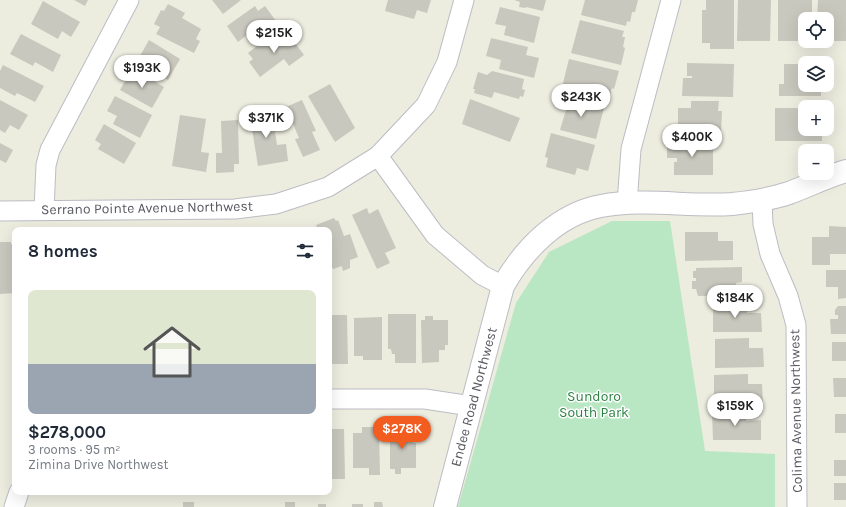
<!DOCTYPE html>
<html lang="en">
<head>
<meta charset="utf-8">
<style>
	:root { --surface:#fff; --page:#f2f2f3; --text:#1f2937; --muted:#747a83; --accent:#f25c1f }
	body { margin:0; font-family:Karla,sans-serif; background:var(--page); color:var(--text); height:100vh; display:flex; flex-direction:column; font-size:15px; white-space:nowrap }
	* { box-sizing:border-box; margin:0 }
	p { font-size:13px; color:var(--muted) }
	.icon { flex:none; width:22px; height:22px; fill:none; stroke:currentColor; stroke-width:2; stroke-linecap:round; stroke-linejoin:round }
	.map { position:relative; flex:1; overflow:hidden }
	.details { position:absolute; left:12px; top:227px; width:320px; height:268px; display:flex; flex-direction:column; background:var(--surface); border-radius:8px; box-shadow:0 4px 16px #0002 }
	.details>* { flex:none }
	.fabs { position:absolute; left:798px; top:12px; display:grid; gap:8px }
	.fabs a { display:grid; place-items:center; width:36px; height:36px; border-radius:8px; background:var(--surface); box-shadow:0 4px 16px #0002; font-size:20px }
	.price { position:absolute; translate:-50% -34px; padding:0 9px; border-radius:14px; background:#fff; color:#222; font-size:13px; line-height:26px; filter:drop-shadow(0 1px 2px #0008) }
	.price::after { content:''; position:absolute; left:50%; top:24px; width:12px; height:9px; margin-left:-6px; background:inherit; clip-path:polygon(0 0,100% 0,50% 100%) }
	.price.on { background:var(--accent); color:#fff }
	ul { padding:0; list-style:none }
	li { display:grid; align-content:center; gap:8px; height:212px; padding:0 16px }
	li span { display:grid; place-items:center; height:124px; border-radius:8px; color:#555 }
	li>.icon { margin-inline-start:auto }
	span .icon { width:72px; height:72px; fill:#fffc; stroke-width:1 }
	li b { font-size:17px }
	h2 { display:flex; justify-content:space-between; align-items:center; height:48px; padding:0 16px; font-size:17px }
	.map>svg:first-child { display:block }
</style>
</head>
<body>
<div class="map">
<svg width="846" height="507" viewBox="0 0 846 507">
	<rect width="100%" height="100%" fill="#ececdf"/>
	<polygon fill="#b9e6c3" points="612,221 670,221 705,451 775,454 775,507 458,507 516,303 549,252"/>
	<g fill="#c9c8be">
		<polygon points="74,0 88,0 85,6"/>
		<polygon points="212,0 241,0 223,14"/>
		<polygon points="388,0 431,0 427,13 417,10 414,19 385,11"/>
		<polygon points="514,0 546,0 543,11 526,7 525,8 519,7 520,2"/>
		<polygon points="585,0 638,0 635,12 632,12 630,22 627,21 626,26 581,15"/>
		<polygon points="706,0 734,0 734,49 710,49 710,43 702,43 702,10 706,10"/>
		<polygon points="738,0 771,0 770,41 737,41"/>
		<polygon points="778,0 812,0 812,19 805,19 805,41 778,41"/>
		<polygon points="818,0 846,0 846,41 827,41 827,19 817,19"/>
		<polygon points="43,1 80,22 71,37 62,31 58,39 31,24"/>
		<polygon points="168,4 185,13 182,18 201,29 196,39 200,41 194,53 156,34 160,27 154,24 161,10 164,11"/>
		<polygon points="255,6 258,11 265,6 276,21 258,34 255,29 238,42 227,26"/>
		<polygon points="500,7 540,17 534,43 504,35 506,26 495,24"/>
		<polygon points="580,20 624,31 622,37 625,37 623,47 625,48 621,65 571,53"/>
		<polygon points="286,31 304,55 289,66 284,59 260,77 249,62 253,59 248,53 266,39 267,41 270,39 272,42"/>
		<polygon points="21,34 61,55 53,72 35,62 33,66 10,54"/>
		<polygon points="491,38 528,47 526,55 539,58 534,78 499,69 501,60 486,56"/>
		<polygon points="149,40 180,59 168,80 142,65 145,60 140,56"/>
		<polygon points="569,59 619,71 614,89 612,88 609,98 606,97 605,103 561,91"/>
		<polygon points="687,63 734,64 733,97 682,96 683,78 692,78 692,76 687,76"/>
		<polygon points="784,64 805,64 805,85 821,85 821,96 779,96 779,84 784,84"/>
		<polygon points="3,65 44,86 35,102 17,93 15,96 0,88 0,71"/>
		<polygon points="492,71 524,79 522,89 525,90 523,97 520,96 519,99 494,92 492,98 474,93 475,89 473,89 478,72 487,75"/>
		<polygon points="138,72 164,87 152,108 120,90 129,74 135,78"/>
		<polygon points="330,84 355,128 335,142 308,96"/>
		<polygon points="115,96 152,115 140,138 113,124 117,116 107,111"/>
		<polygon points="564,98 604,108 596,139 560,130 566,110 561,110"/>
		<polygon points="470,99 520,118 510,142 462,124"/>
		<polygon points="0,100 28,115 19,130 10,125 5,133 0,130"/>
		<polygon points="302,100 316,131 312,132 320,150 303,157 295,139 299,138 286,107"/>
		<polygon points="691,101 719,101 718,111 722,111 721,134 678,134 678,108 691,108"/>
		<polygon points="268,108 269,112 272,112 277,145 286,144 288,161 258,166 251,123 248,124 246,116 259,114 258,110"/>
		<polygon points="775,108 805,108 805,129 822,129 822,141 775,141"/>
		<polygon points="180,115 206,119 201,152 209,153 206,172 172,166"/>
		<polygon points="238,120 239,164 234,164 234,172 216,173 216,153 222,153 221,121"/>
		<polygon points="104,124 136,143 124,164 98,149 101,144 95,140"/>
		<polygon points="551,133 595,145 588,171 577,168 575,175 546,167 548,158 545,157"/>
		<polygon points="667,141 713,142 713,175 674,175 674,162 677,162 677,158 667,158"/>
		<polygon points="0,143 13,150 6,163 0,160"/>
		<polygon points="367,208 369,214 378,209 396,248 385,253 390,263 377,269 352,215"/>
		<polygon points="334,218 336,221 338,220 344,236 350,234 358,257 350,260 350,268 343,271 342,266 333,269 329,259 329,230 318,230 316,225"/>
		<polygon points="829,226 846,227 846,254 830,254 830,265 812,265 812,237 829,237"/>
		<polygon points="685,232 718,232 718,241 733,241 733,260 685,261"/>
		<polygon points="0,242 11,242 11,244 15,244 15,293 0,294"/>
		<polygon points="742,267 742,282 736,283 736,287 741,286 741,295 698,296 696,289 692,289 692,281 696,281 696,278 693,278 693,271 696,271 696,268"/>
		<polygon points="826,270 846,270 846,298 838,299 838,287 826,287"/>
		<polygon points="713,304 747,304 747,313 761,313 762,332 713,332"/>
		<polygon points="838,306 846,306 846,334 831,334 830,319 838,319 838,315 835,315 835,310"/>
		<polygon points="388,314 416,314 416,363 395,363 395,354 392,354 391,349 388,349"/>
		<polygon points="329,315 347,315 348,364 329,364"/>
		<polygon points="425,316 433,316 433,320 448,320 448,345 445,345 445,350 439,350 439,362 422,363 421,320 425,320"/>
		<polygon points="382,317 382,360 363,360 363,356 354,356 354,318"/>
		<polygon points="749,338 749,348 763,348 764,367 715,368 715,339"/>
		<rect x="832" y="342" width="14" height="19"/>
		<polygon points="748,374 748,384 762,384 763,403 714,403 714,375"/>
		<polygon points="833,378 846,378 846,397 834,397"/>
		<polygon points="746,411 746,421 761,420 761,440 713,440 712,412"/>
		<rect x="835" y="414" width="11" height="19"/>
		<polygon points="362,427 379,427 380,475 369,475 369,468 353,468 353,433 362,433"/>
		<polygon points="329,429 344,429 345,479 329,479"/>
		<polygon points="390,429 409,429 409,434 413,434 413,443 416,443 416,468 401,468 401,474 395,474 395,469 390,469"/>
		<rect x="834" y="460" width="12" height="16"/>
		<rect x="834" y="483" width="12" height="17"/>
		<rect x="183" y="502" width="11" height="5"/>
		<rect x="285" y="502" width="10" height="5"/>
		<polygon points="374,502 382,502 383,507 374,507"/>
		<rect x="318" y="504" width="8" height="3"/>
		<rect x="352" y="504" width="11" height="3"/>
	</g>
	<g fill="none" stroke-linecap="round" stroke-linejoin="round">
		<defs>
			<g id="minor">
				<polyline points="378,156 435,235 482,275 503,286"/>
				<polyline points="762,200 763,224 770,254 788,296 796,325 797,507"/>
				<polyline points="627,204 631,149 671,0"/>
				<polyline points="44,210 46,165 50,150 129,0"/>
				<polyline points="0,211 235,209 276,204 328,187 378,156 426,105 447,62 464,0"/>
				<polyline points="329,399 425,399 471,406"/>
				<polyline points="14,507 19,492"/>
			</g>
			<path id="tertiary" d="M445 507 503 286C524 249 558 214 601 206 644 198 689 207 732 204 751 202 771 199 789 193 808 186 826 177 846 171"/>
		</defs>
		<use href="#minor" stroke="#bcbdc4" stroke-width="21"/>
		<use href="#tertiary" stroke="#bcbdc4" stroke-width="24"/>
		<use href="#minor" stroke="#fff" stroke-width="19"/>
		<use href="#tertiary" stroke="#fff" stroke-width="22"/>
	</g>
	<g text-anchor="middle" dominant-baseline="central" stroke-width="3" stroke-linejoin="round" paint-order="stroke">
		<g font-size="14" fill="#585a61" stroke="#fff">
			<text transform="translate(147 208) rotate(-1)">Serrano Pointe Avenue Northwest</text>
			<text transform="translate(474 397) rotate(-75)">Endee Road Northwest</text>
			<text transform="translate(796 411) rotate(-91)">Colima Avenue Northwest</text>
		</g>
		<g font-size="14" fill="#2e8244" stroke="#fff">
			<text x="594" y="396">Sundoro<tspan x="594" dy="16">South Park</tspan></text>
		</g>
	</g>
</svg>
<div class="fabs">
<a><svg class="icon" aria-label="locate" viewBox="0 0 24 24"><circle cx="12" cy="12" r="6"/><path d="M12 2v4M12 18v4M2 12h4M18 12h4"/></svg></a>
<a><svg class="icon" aria-label="layers" viewBox="0 0 24 24"><path d="M12 4l9 5-9 5-9-5zM3 14l9 5 9-5"/></svg></a>
<a>+</a>
<a>−</a>
</div>
<b class="price" style="left:274px;top:54px">$215K</b>
<b class="price" style="left:142px;top:89px">$193K</b>
<b class="price" style="left:581px;top:118px">$243K</b>
<b class="price" style="left:266px;top:139px">$371K</b>
<b class="price" style="left:692px;top:158px">$400K</b>
<b class="price" style="left:735px;top:319px">$184K</b>
<b class="price" style="left:735px;top:427px">$159K</b>
<b class="price on" style="left:402px;top:450px">$278K</b>
<section class="details">
<h2>8 homes<svg class="icon" aria-label="filters" viewBox="0 0 24 24"><path d="M4 7h16M4 17h16"/><circle cx="9" cy="7" r="2"/><circle cx="15" cy="17" r="2"/></svg></h2>
<ul>
<li><span style="background:linear-gradient(#dfe7d0 60%,#9aa5b1 0)"><svg class="icon" aria-label="home" viewBox="0 0 24 24"><path d="M3 11l9-7 9 7M6 9v11h12V9"/></svg></span><div><b>$278,000</b><p>3 rooms · 95 m²</p><p>Zimina Drive Northwest</p></div></li>
</ul>
</section>
</div>
</body>
</html>
